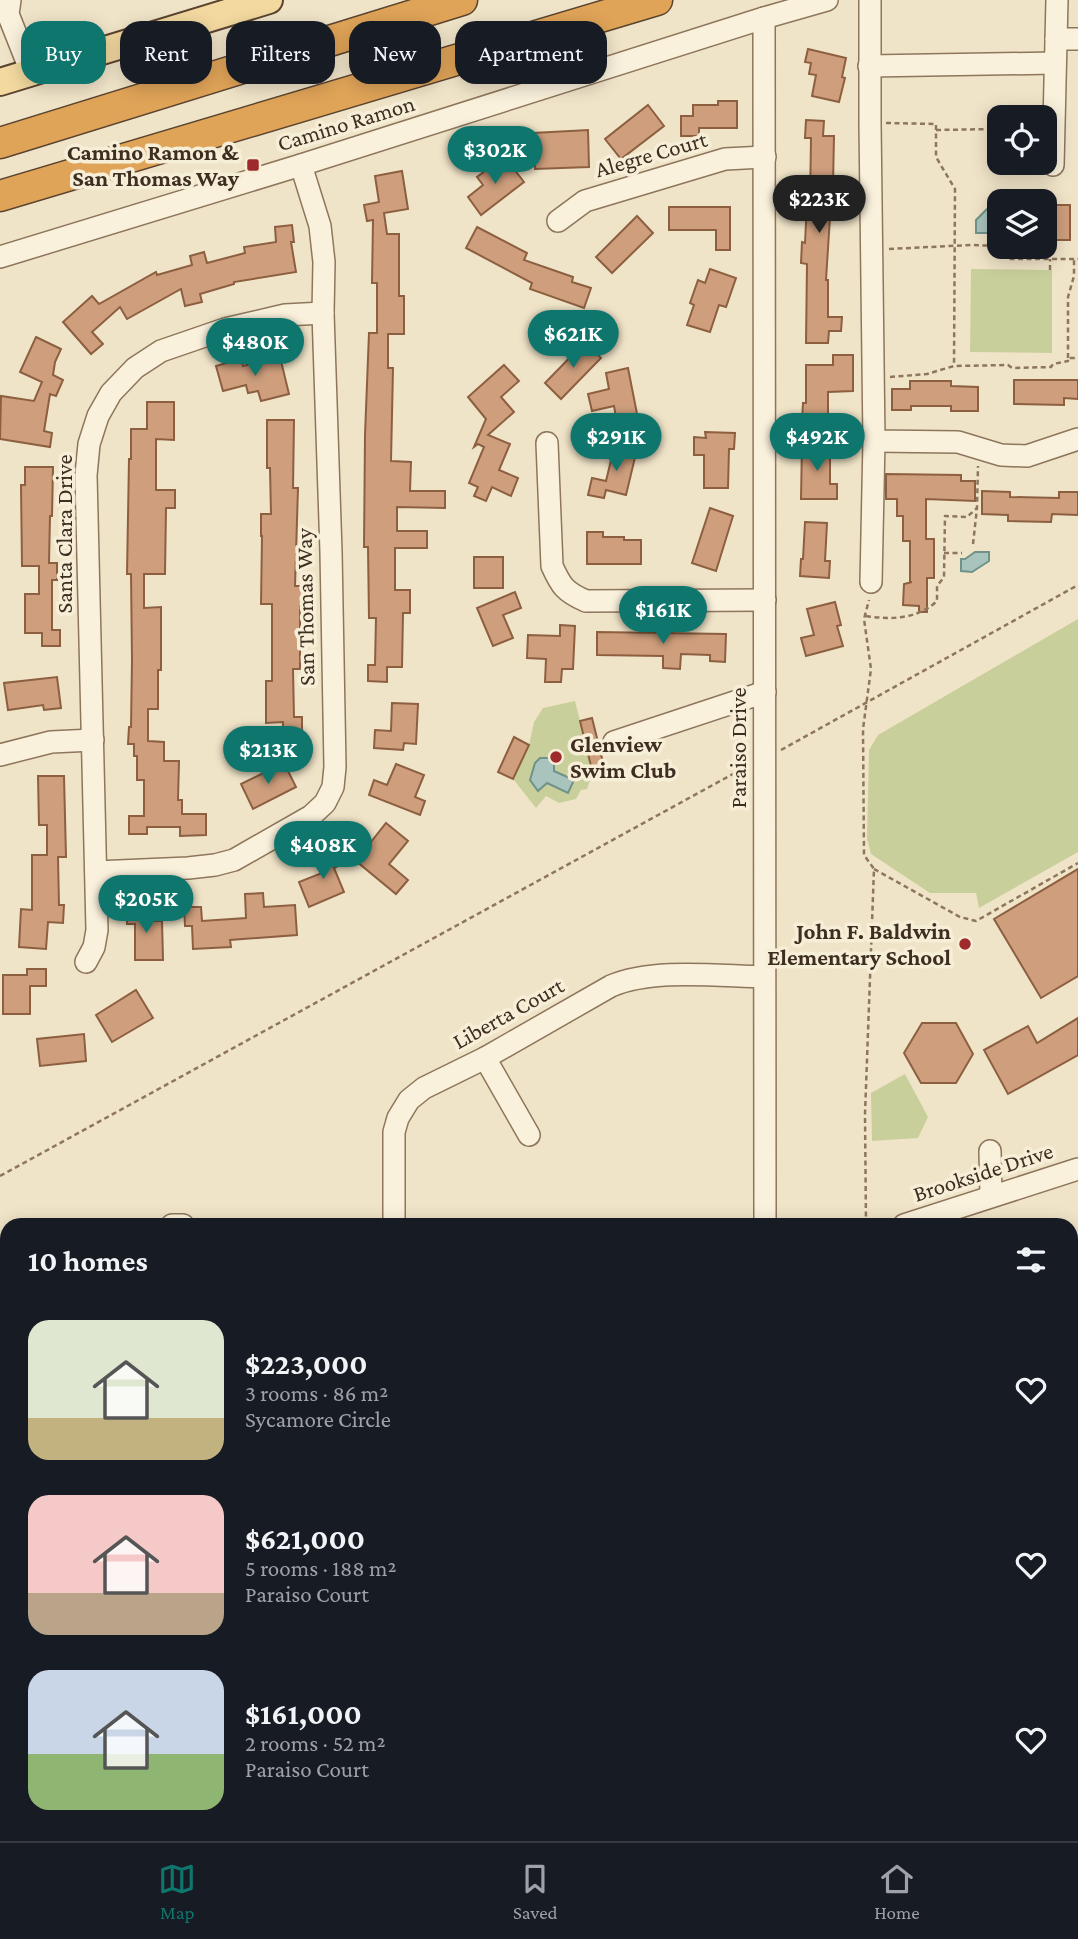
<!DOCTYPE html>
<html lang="en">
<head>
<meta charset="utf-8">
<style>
	:root { --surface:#171b24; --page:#20242c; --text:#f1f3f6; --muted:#9ea1a6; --line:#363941; --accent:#0f766e }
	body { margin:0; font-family:"Crimson Pro",serif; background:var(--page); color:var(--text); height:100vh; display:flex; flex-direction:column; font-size:26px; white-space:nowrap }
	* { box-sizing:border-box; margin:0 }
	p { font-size:23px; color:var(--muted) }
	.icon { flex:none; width:38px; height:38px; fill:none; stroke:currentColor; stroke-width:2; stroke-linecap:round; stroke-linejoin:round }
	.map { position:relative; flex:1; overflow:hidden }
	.drawer { position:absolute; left:0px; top:1218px; width:1078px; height:623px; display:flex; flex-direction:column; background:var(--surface); border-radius:21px 21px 0 0; box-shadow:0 4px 18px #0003 }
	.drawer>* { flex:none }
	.guide { position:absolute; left:21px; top:21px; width:700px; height:63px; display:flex; gap:14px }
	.controls { position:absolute; left:987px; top:105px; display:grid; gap:14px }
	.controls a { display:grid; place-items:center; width:70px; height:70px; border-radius:14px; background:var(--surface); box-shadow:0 4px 18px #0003; font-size:35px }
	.price { position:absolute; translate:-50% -60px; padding:0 16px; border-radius:24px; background:var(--accent); color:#fff; font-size:23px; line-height:46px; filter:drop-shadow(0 2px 4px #0008) }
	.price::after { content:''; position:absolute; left:50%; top:42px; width:21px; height:16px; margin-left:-10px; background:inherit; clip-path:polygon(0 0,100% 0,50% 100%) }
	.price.selected { background:#222; color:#fff }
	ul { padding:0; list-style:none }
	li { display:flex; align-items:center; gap:21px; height:175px; padding:0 28px }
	li span { display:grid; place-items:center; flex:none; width:196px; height:140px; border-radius:21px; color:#555 }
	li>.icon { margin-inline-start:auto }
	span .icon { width:84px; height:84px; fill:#fffc; stroke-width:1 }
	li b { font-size:30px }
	h2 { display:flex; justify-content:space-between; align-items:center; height:84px; padding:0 28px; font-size:30px }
	.pill { padding:0 24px; border-radius:21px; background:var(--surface); box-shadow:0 4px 18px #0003; font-size:24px; line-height:63px }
	.pill.selected { background:var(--accent); color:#fff }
	.tab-bar { display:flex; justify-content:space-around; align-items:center; height:98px; border-top:2px solid var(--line); background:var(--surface); font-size:19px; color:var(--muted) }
	.tab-bar a { display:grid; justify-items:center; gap:4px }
	.tab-bar .selected { color:var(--accent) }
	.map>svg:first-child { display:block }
</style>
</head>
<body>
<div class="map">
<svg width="1078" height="1841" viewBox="0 0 1078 1841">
	<rect width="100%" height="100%" fill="#f0e4c8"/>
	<g fill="#c9cf9b">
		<polygon points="971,269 1052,270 1052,353 970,352"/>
		<polygon points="1078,619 1078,852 979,908 976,893 930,893 871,854 867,839 869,750 878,735"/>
		<polygon points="575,701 593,772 587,789 581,790 576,799 559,803 546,796 536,808 513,779 529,745 534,722 543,708"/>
		<polygon points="905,1074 928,1117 918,1138 872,1141 871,1093"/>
		<polygon points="0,1718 7,1718 7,1834 457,1834 458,1841 0,1841"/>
		<polygon points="1071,1816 1078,1817 1078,1841 794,1841 794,1834 1071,1834"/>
		<polygon points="638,1834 765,1834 764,1841 740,1841 722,1838 722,1841 622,1841"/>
	</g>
	<g fill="#a9c4bc" stroke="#6f938a" stroke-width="2">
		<polygon points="988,202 999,202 999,219 992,226 992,233 976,233 976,220 988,208"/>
		<polygon points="975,552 989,552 989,561 972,572 961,571 961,559 965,559"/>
		<polygon points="540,758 554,758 554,771 574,780 568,793 547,783 538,791 530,780 535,763"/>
	</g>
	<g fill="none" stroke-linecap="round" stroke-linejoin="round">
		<g stroke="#6f938a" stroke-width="4.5">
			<polyline points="1030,1834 1073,1841"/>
			<polyline points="675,1841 697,1834"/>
		</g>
	</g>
	<g fill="#cf9f7d" stroke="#8d5f41" stroke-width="2">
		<polygon points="808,49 846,58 842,77 845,78 839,102 812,96 816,75 809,74 811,63 805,62"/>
		<polygon points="718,101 737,101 737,128 699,128 699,136 681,136 681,116 693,116 693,105 718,105"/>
		<polygon points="648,105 664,126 621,159 605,139"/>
		<polygon points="806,120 824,121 823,136 834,136 833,185 832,185 826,280 828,280 828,317 842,317 841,331 829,331 828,343 806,343 807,264 801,263 802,242 805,243 807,203 810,203 811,138 805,138"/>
		<polygon points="588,130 589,167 535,169 533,133"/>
		<polygon points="500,160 506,168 510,164 524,182 481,215 468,197 483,185 477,177"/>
		<polygon points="402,171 408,209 384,213 387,234 399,234 399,296 404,296 404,334 388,334 388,368 393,368 391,461 411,462 410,491 445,491 445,508 397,507 397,531 427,531 427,548 395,548 395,590 410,590 410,613 403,613 402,667 387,667 387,682 368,681 368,665 375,665 376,618 369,618 368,547 364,547 365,435 369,333 377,333 377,283 372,283 373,220 367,221 364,205 379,202 375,176"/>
		<rect x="1045" y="205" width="25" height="35"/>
		<polygon points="669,207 730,207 730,250 716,250 716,230 669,230"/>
		<polygon points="637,216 653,233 612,273 596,257"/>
		<polygon points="292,225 294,242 291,242 296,272 234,282 234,284 200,294 202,302 185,306 181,289 127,319 120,307 92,332 103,344 91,354 63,322 92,296 99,304 156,272 157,275 192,265 190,256 204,252 207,263 245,253 244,247 276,242 275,227"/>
		<polygon points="477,227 527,253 524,260 573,277 572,282 591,288 584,308 530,289 532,283 466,248"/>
		<polygon points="710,269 736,278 726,307 719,305 710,332 687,325 694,305 690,303 698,280 705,283"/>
		<polygon points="36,337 61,349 55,362 53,375 63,380 56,396 50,394 44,431 52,433 50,447 0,439 1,396 34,401 42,382 20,372"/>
		<polygon points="585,342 601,358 561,399 545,383"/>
		<polygon points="833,355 853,355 853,391 828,392 828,420 802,420 803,403 806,403 806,365 833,365"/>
		<polygon points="280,357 289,394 261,401 258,391 248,393 246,385 223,391 216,366 241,359 243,366"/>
		<polygon points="504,365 519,381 501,397 514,412 488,435 510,444 499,470 518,478 511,496 492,487 486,501 474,496 478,487 469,483 484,447 478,444 474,447 486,419 468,397"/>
		<polygon points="628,368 639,424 618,428 614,406 592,411 588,394 609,389 606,373"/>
		<polygon points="1014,380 1078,380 1078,399 1064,398 1064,405 1014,404"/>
		<polygon points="910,381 951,381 951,386 978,387 978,411 951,411 951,406 911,406 911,410 892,410 892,389 910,389"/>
		<polygon points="147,402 174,402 174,440 156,439 156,490 175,490 175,508 166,508 165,574 144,574 144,608 161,607 161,670 158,670 158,709 148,709 148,741 164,742 164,761 179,761 178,800 182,800 182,814 206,814 206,835 180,836 180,827 147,827 147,834 129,834 129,816 144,816 144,780 137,780 137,756 134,756 134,744 128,744 129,727 131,727 132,660 131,574 127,574 129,459 131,459 131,429 147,429"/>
		<polygon points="267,420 294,420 293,488 298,488 295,586 303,586 303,605 300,605 300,669 293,669 294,717 302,717 302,733 283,733 283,722 266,723 266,681 272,681 272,604 261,604 262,536 261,536 261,514 271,514 270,468 267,468"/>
		<polygon points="847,431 850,448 831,451 829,434"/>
		<polygon points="705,432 735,433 734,449 729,449 728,488 704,488 704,455 694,455 694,437 706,438"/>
		<polygon points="615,444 637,449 626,495 606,490 604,498 588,495 592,478 606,481"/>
		<polygon points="802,444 830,445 830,484 837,484 837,499 801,499"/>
		<polygon points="25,467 53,467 52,516 50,516 49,563 57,563 57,580 52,580 52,630 60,630 60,646 42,646 42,633 25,633 25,594 39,594 39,566 22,566 21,485 25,485"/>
		<polygon points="886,474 961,475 961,481 975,481 975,501 926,499 926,539 934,539 934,578 927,578 927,612 919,612 919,606 903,605 904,584 912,582 910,582 910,541 903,541 903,516 897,516 897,499 886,499"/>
		<polygon points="982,491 1010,492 1010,497 1059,498 1059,492 1078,492 1078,515 1052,514 1051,522 1008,521 1008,515 982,514"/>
		<polygon points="710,508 733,516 716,571 692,563"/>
		<polygon points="805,522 827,523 825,561 830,561 829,578 800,576 801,559 803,559"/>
		<polygon points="587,532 603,532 603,537 624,537 624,540 641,540 641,564 587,564"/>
		<rect x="474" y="557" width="29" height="31"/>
		<polygon points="515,592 521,608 503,615 513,638 493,646 477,608"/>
		<polygon points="835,602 841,625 837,626 843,646 806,656 801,638 814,635 807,609"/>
		<polygon points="560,625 575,626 573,669 562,669 561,682 545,682 546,659 527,658 528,635 560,636"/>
		<polygon points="597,632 726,634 725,662 710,661 710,655 681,654 680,669 663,668 663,656 597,655"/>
		<polygon points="57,677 61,708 44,710 43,705 8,710 4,683"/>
		<polygon points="392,703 418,704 416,744 404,743 403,750 374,748 375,730 391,731"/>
		<polygon points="592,718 604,766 592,770 580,721"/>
		<polygon points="514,737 529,745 513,779 498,772"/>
		<polygon points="284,763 296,787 253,809 241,784"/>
		<polygon points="396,764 424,775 415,797 425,801 420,815 369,795 374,780 387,785"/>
		<polygon points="38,776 64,776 66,857 58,857 59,905 64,905 63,923 48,922 46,949 19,947 21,909 32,910 32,855 47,855 47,825 39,825"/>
		<polygon points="386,823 408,841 389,864 408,880 396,894 356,861"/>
		<polygon points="331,849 338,866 334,868 344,892 309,907 299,882 322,873 315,856"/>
		<polygon points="1078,869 1078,976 1041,998 994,919"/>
		<polygon points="263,893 264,907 295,905 297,935 230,940 231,947 193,949 192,926 185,926 184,907 201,907 202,921 246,918 245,894"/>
		<polygon points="127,905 144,905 144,921 162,921 163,960 135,960 135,924 127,924"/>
		<polygon points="27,969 46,969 46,986 30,986 30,1014 3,1014 3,975 27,975"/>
		<polygon points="136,990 153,1018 112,1042 96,1015"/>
		<polygon points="1078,1018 1078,1055 1008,1094 984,1050 1028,1026 1037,1043"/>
		<polygon points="922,1023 956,1023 973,1054 956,1083 921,1083 904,1053"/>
		<polygon points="84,1034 86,1061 40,1066 37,1039"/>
	</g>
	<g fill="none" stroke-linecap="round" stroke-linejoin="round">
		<defs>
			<g id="minor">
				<polyline points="10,0 8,14 31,72"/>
				<polyline points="870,0 870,123 874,441 958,442 1001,455 1027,456 1078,439"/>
				<polyline points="764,18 765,1225"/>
				<polyline points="1056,39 1078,39"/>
				<polyline points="869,66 1055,63"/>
				<polyline points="1053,165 1057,0"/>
				<polyline points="558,221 585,201 725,159 765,157"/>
				<polyline points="0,257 301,165 764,18 827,0"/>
				<path d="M547 443 552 566C561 586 565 592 586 601L765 600"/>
				<polyline points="871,582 874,441"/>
				<polyline points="614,742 765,692"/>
				<polyline points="0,755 51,742 93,740"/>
				<polyline points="96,872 188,868 215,865 234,860 311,816 325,803 333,787 335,767 331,552 323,313 324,262 320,226 301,165"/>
				<polyline points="86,962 94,947 97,930 86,475 89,444 98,416 111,393 135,368 161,351 225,329 285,315 323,313"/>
				<polyline points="485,1058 529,1135"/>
				<polyline points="990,1151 991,1196"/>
				<polyline points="172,1225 183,1225"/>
				<path d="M394 1225V1132L398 1118 409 1100 424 1088 485 1058 611 986C653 968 717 976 764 977"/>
				<polyline points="904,1225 1078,1169"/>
				<polyline points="7,1312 7,1356"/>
				<polyline points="1071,1479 1078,1480"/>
				<polyline points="0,1514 7,1514"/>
				<polyline points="1071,1717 1078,1718"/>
				<polyline points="383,1834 384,1841"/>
				<polyline points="435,1834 437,1841"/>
				<polyline points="778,1841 778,1834"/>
			</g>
			<polyline id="major" points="0,82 269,0"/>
			<g id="highway">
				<polyline points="0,143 462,0"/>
				<polyline points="0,196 657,0"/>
			</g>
		</defs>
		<use href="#minor" stroke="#8d765c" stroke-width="24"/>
		<use href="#major" stroke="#5b4430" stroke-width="30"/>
		<use href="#highway" stroke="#5b4430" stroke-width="33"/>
		<g stroke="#8d765c" stroke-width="2.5" stroke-dasharray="5 3.5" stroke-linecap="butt">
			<polyline points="886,123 936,124 936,157 955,189 954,366"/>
			<polyline points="936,130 995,129"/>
			<polyline points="999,247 1007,259 1078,259"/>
			<polyline points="889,249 971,245 999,246"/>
			<polyline points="1050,270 1050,259"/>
			<polyline points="1068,358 1068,297 1074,276 1074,259"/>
			<polyline points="890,377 927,374 954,366 1008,365 1012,368 1051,367 1053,364 1068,361 1068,358 1078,358"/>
			<polyline points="973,544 977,508 978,466"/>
			<polyline points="944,553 962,553"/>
			<path d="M866 616C891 620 918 619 937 601V586L944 577 945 516 967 517 977 508"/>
			<polyline points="781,750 1078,585"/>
			<polyline points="874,869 960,917 976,921 1078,863"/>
			<polyline points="0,1176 742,769 749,769"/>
			<polyline points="866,1225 865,1114 874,869 864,855 863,729 871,669 864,619 869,600"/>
			<polyline points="0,1772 7,1771"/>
			<polyline points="227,1834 236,1841"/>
			<polyline points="299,1834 308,1841"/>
		</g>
		<use href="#minor" stroke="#faf1dc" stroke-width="21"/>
		<use href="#major" stroke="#f3d9a0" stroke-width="26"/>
		<use href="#highway" stroke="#e0a458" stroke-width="30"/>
	</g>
	<g fill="#9e2a2b" stroke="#f7eed8" stroke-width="2.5">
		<rect x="246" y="158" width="14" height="14" rx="3.5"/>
		<circle cx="556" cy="757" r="7"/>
		<circle cx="965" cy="944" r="7"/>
	</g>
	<g text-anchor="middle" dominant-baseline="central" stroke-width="7" stroke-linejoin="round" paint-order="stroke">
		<g font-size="23" fill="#3d2e20" stroke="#f7eed8">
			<text transform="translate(346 123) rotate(-17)">Camino Ramon</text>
			<text transform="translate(651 154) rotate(-16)">Alegre Court</text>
			<text transform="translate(64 534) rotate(-90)">Santa Clara Drive</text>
			<text transform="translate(305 607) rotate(-91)">San Thomas Way</text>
			<text transform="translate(738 748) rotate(-90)">Paraiso Drive</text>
			<text transform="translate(508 1013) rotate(-29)">Liberta Court</text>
			<text transform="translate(983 1172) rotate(-18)">Brookside Drive</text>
		</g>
		<g font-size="23" font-weight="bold" fill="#3d2e20" stroke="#f7eed8" text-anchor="end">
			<text x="239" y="152">Camino Ramon &amp;<tspan x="239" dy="26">San Thomas Way</tspan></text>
			<text x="570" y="744" text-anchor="start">Glenview<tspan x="570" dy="26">Swim Club</tspan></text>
			<text x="951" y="931">John F. Baldwin<tspan x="951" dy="26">Elementary School</tspan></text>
		</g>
	</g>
</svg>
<div class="controls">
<a><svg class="icon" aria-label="locate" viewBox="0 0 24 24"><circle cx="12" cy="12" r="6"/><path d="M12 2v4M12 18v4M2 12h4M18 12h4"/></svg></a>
<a><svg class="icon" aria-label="layers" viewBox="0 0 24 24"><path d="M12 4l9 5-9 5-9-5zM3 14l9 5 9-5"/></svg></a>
</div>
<b class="price" style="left:495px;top:186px">$302K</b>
<b class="price selected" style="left:819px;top:235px">$223K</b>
<b class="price" style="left:573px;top:370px">$621K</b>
<b class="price" style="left:255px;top:378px">$480K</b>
<b class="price" style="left:616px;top:473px">$291K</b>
<b class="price" style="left:817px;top:473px">$492K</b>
<b class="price" style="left:663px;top:646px">$161K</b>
<b class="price" style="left:268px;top:786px">$213K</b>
<b class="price" style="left:323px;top:881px">$408K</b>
<b class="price" style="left:146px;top:935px">$205K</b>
<div class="guide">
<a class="pill selected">Buy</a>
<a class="pill">Rent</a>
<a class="pill">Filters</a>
<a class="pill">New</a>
<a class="pill">Apartment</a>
</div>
<section class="drawer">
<h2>10 homes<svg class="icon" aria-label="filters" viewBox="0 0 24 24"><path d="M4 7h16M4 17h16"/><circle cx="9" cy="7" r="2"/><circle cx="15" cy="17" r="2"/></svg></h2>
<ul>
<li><span style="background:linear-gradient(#dfe7d0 70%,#c2b280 0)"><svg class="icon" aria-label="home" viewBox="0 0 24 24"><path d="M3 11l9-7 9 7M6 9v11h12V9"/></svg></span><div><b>$223,000</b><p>3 rooms · 86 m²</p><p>Sycamore Circle</p></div><svg class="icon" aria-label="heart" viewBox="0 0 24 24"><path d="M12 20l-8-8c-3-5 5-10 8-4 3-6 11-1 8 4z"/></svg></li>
<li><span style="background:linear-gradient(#f6c9c9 70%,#b9a48a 0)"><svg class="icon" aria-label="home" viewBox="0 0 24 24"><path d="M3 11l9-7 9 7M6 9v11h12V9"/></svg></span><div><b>$621,000</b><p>5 rooms · 188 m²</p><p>Paraiso Court</p></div><svg class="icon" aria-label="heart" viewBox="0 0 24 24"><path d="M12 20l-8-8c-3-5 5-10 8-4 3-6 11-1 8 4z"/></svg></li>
<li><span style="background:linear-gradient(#c9d6e8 60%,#8fb573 0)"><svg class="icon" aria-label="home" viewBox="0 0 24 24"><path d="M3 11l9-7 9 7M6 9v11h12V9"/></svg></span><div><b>$161,000</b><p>2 rooms · 52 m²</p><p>Paraiso Court</p></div><svg class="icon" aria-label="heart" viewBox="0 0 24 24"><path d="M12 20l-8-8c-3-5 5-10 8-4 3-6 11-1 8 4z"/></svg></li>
</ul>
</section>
</div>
<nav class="tab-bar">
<a class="selected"><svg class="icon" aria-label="map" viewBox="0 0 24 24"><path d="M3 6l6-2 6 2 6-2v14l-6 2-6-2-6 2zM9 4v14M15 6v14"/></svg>Map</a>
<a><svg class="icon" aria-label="saved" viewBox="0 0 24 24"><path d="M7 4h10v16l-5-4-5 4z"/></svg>Saved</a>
<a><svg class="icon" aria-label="home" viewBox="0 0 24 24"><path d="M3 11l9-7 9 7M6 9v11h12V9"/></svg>Home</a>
</nav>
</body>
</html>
